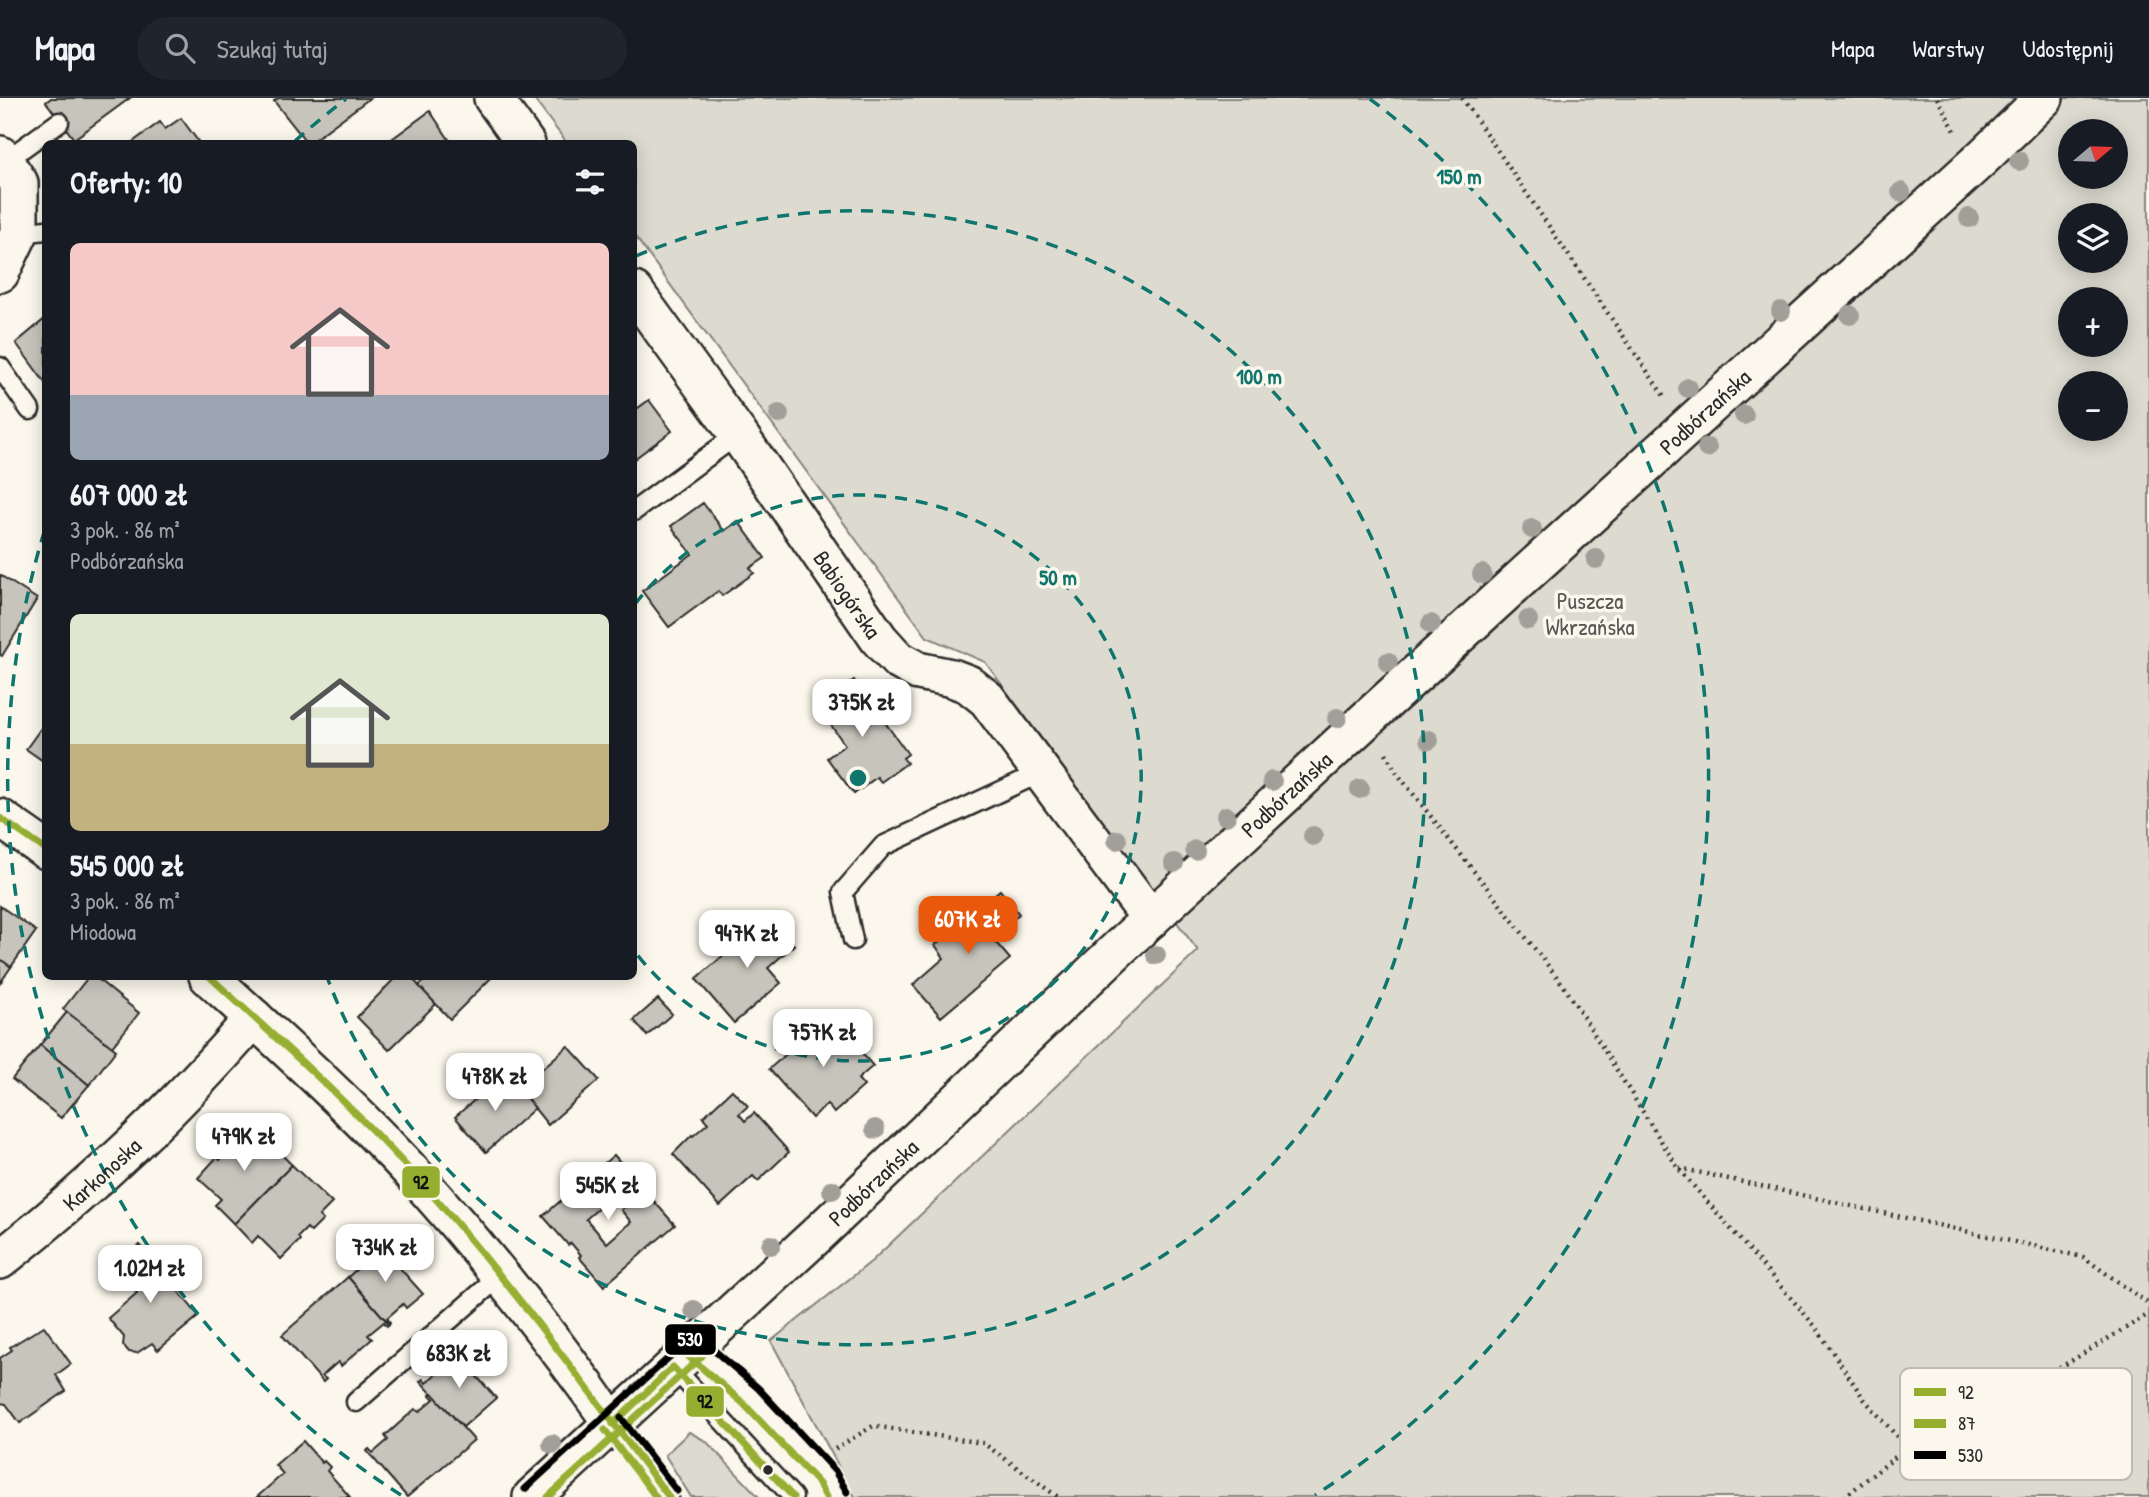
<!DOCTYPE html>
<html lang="pl">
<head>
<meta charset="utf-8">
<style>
	:root { --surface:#171b24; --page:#20242c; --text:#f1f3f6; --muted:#9ea1a6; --line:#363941; --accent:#ea580c }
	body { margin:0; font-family:"Patrick Hand",sans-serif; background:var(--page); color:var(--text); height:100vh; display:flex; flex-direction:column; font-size:26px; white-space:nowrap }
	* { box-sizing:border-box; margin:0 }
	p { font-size:23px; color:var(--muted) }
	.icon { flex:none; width:38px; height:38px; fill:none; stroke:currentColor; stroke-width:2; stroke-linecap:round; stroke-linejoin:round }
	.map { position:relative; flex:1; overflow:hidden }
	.panel { position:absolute; left:42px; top:42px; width:595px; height:840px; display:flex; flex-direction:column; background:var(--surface); border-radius:10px; box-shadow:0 4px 18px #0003 }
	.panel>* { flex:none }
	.needle { width:46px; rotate:71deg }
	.controls { position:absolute; left:2058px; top:21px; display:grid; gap:14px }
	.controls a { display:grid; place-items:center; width:70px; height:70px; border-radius:50%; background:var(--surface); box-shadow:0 4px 18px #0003; font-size:35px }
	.price { position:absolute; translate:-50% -60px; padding:0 16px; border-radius:14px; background:#fff; color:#222; font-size:23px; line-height:46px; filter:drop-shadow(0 2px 4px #0008) }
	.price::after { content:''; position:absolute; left:50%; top:42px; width:21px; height:16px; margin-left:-10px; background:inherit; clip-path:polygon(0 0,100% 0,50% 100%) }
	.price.active { background:var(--accent); color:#fff }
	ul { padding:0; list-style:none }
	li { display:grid; align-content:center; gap:14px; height:371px; padding:0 28px }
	li span { display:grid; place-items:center; height:217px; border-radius:10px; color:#555 }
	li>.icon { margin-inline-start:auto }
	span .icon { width:126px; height:126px; fill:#fffc; stroke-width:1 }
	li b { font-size:30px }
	h2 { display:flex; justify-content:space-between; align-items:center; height:84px; padding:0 28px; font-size:30px }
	header { display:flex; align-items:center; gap:42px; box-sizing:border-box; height:98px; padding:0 35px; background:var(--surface); border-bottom:2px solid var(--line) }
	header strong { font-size:33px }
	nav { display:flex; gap:38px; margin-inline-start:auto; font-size:24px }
	.search { width:490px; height:63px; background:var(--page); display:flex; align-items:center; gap:18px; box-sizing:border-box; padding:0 24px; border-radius:38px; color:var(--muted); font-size:26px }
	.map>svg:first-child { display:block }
</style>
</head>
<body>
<header>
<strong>Mapa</strong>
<div class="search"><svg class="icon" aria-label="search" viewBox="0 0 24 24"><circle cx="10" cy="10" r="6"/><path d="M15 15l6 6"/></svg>Szukaj tutaj</div>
<nav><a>Mapa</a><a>Warstwy</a><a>Udostępnij</a></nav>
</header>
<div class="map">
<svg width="2149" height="1399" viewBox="0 0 2149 1399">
	<rect width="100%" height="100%" fill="#fbf7ec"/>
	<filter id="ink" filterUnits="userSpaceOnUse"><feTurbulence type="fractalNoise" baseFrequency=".0143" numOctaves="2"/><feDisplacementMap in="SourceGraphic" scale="14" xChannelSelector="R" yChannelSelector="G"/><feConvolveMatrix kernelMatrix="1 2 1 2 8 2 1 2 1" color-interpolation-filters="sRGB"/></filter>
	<g filter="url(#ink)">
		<g fill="#dddad0" stroke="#84827e" stroke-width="2" fill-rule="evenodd">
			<path d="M533 0H2149V1399H855L771 1243 872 1163 1198 853 985 564 927 539 634 137V46L567 45ZM2070 33H2116V79H2070ZM2070 117H2116V163H2070ZM2070 201H2116V247H2070ZM2070 285H2116V331H2070Z"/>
			<polygon points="689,1334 706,1343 759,1399 691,1399 665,1357"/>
		</g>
		<g fill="#c7c4bc" stroke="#2b2b2b" stroke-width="2">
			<polygon points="51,0 130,0 74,41 46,4"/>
			<polygon points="279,0 370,0 308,46 274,3"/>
			<polygon points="430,13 452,46 385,46"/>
			<polygon points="181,20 200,46 130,46 160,24 165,31"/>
			<polygon points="46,220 46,286 16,245"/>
			<polygon points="649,302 672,333 634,361 634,313"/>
			<polygon points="703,405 724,433 738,423 765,460 750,470 754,475 722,498 718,493 669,529 642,493 692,456 671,428"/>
			<polygon points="0,477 37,501 2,558 0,557"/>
			<polygon points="854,582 908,656 903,660 907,665 881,684 877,679 854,696 827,660 845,647 818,609"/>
			<polygon points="46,623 46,665 26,651"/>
			<polygon points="1000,792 1019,816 992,840 1010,861 941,919 913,887 944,860 935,847"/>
			<polygon points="0,808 36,833 11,869 0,861"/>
			<polygon points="769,818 794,847 768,870 781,885 734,925 696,881"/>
			<polygon points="0,861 11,869 0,885"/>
			<polygon points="89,878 94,878 139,915 111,950 63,911"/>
			<polygon points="397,878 410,878 436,906 389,952 357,919"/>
			<polygon points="428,878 493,878 450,921 419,888"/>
			<polygon points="658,901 672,916 647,938 634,922"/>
			<polygon points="67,914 116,952 89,987 40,947"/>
			<polygon points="830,918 873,968 858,981 864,988 834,1015 827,1006 812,1020 769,971"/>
			<polygon points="40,947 89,987 61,1020 12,981"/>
			<polygon points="568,948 599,982 548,1027 519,991"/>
			<polygon points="505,975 535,1010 486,1054 455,1019"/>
			<polygon points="732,992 748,1008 739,1016 745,1023 754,1015 789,1054 758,1083 753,1078 720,1108 673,1056 692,1037 693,1038 708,1025 703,1019"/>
			<polygon points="253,1028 292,1067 234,1126 215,1107 221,1101 198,1080 217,1059 220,1062 229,1052 225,1049 237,1036 241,1041"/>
			<polygon points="614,1057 634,1080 586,1121 607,1145 631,1124 621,1112 644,1092 675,1127 604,1188 579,1159 581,1157 571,1145 568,1147 543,1118"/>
			<polygon points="292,1067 332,1105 319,1118 323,1122 311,1134 307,1130 298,1139 300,1142 281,1161 258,1138 252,1145 234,1126"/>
			<polygon points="140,1147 199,1218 158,1252 152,1245 137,1255 129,1254 123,1247 124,1239 108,1220 137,1195 115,1168"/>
			<polygon points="381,1149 423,1196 406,1210 403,1206 387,1220 390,1224 389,1226 348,1179"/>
			<polygon points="348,1179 389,1226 387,1228 384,1224 368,1237 372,1241 341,1268 338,1264 322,1278 326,1281 323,1284 282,1237"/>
			<polygon points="44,1228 71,1266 56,1277 66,1293 20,1325 6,1306 0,1305 0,1260 12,1252 10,1249"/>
			<polygon points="454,1253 496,1300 463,1329 420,1283 423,1281 426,1285 441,1271 438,1267"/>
			<polygon points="432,1295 474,1342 407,1399 367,1353 369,1351 373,1355 388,1342 385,1338 415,1311 419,1314 434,1301 430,1297"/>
			<polygon points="303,1343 322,1365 324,1363 330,1369 327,1373 350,1399 257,1399 283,1376 275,1367"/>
		</g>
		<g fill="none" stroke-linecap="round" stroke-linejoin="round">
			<defs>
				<g id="lane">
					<polyline points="5,63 59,24"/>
					<polyline points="19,135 46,132"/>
					<polyline points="0,269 30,312"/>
					<polyline points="634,413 738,336"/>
					<polyline points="853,842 843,794 883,748 1042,674"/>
					<polyline points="695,1250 750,1297 827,1380 838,1399"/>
					<polyline points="673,1269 793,1399"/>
					<polyline points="356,1304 501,1177"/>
					<polyline points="613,1326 669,1399"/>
				</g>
				<g id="street">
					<polyline points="493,0 526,46"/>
					<polyline points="0,57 19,85 19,135 0,175"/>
					<path id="s1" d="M634 193 738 336 879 541 898 562 918 573 952 580 968 586 987 601 1151 821"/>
					<polyline points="0,720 46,752"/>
					<path d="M208 878C280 944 352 1009 418 1081 488 1159 553 1241 613 1326"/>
					<path id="s2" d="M0 1162C92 1089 177 1009 254 920"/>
					<path id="s3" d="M532 1399 818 1136 1119 850 1368 620 1983 59 2044 0"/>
				</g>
			</defs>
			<use href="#lane" stroke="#2b2b2b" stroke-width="23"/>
			<use href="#street" stroke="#2b2b2b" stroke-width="42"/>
			<g stroke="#2b2b2b" stroke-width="4.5" stroke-dasharray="2 5" stroke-linecap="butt">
				<polyline points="1462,0 1666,301"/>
				<polyline points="1937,0 1955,33"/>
				<polyline points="1386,655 1396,674 1564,888 1678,1070 1815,1228 1864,1301 1907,1350"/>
				<polyline points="1679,1070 2083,1159 2149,1206"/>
				<polyline points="835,1351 873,1328 983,1345 1058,1399"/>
				<polyline points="1844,1399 1907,1350 2056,1272 2149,1216"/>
			</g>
			<use href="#lane" stroke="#fbf7ec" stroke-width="18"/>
			<use href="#street" stroke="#fbf7ec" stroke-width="37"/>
			<defs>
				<g id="bus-1">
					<polyline points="0,720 46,752"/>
					<path d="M209 878C280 944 354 1009 419 1082 509 1182 588 1292 669 1399"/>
					<polyline points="613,1326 673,1269 793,1399"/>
				</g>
				<g id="bus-2">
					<polyline points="688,1258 743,1305 819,1386 826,1399"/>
					<polyline points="605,1332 656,1399"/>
					<polyline points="548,1399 702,1258"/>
				</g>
				<g id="bus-3">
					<polyline points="621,1320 677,1393"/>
					<polyline points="525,1391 688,1242 695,1240 702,1242 758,1290 835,1373 847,1394"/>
				</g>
			</defs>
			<use href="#bus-1" stroke="#fbf7ec" stroke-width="12"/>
			<use href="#bus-2" stroke="#fbf7ec" stroke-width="12"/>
			<use href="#bus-3" stroke="#fbf7ec" stroke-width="12"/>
			<use href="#bus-1" stroke="#96ae30" stroke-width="7"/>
			<use href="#bus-2" stroke="#96ae30" stroke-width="7"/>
			<use href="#bus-3" stroke="#000" stroke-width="7"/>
		</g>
		<g fill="#a19f98">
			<circle cx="2019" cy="63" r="10"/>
			<circle cx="1901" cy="94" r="10"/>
			<circle cx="1969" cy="120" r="10"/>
			<circle cx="1781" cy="213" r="10"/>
			<circle cx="1850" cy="217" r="10"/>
			<circle cx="1688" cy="290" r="10"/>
			<circle cx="779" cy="316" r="10"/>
			<circle cx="1744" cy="317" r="10"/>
			<circle cx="1707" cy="350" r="10"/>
			<circle cx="1532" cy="431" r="10"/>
			<circle cx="1596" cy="461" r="10"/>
			<circle cx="1482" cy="476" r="10"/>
			<circle cx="1528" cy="522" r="10"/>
			<circle cx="1431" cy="526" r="10"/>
			<circle cx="1388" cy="564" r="10"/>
			<circle cx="1337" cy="620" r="10"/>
			<circle cx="1429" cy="642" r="10"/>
			<circle cx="1272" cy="683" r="10"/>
			<circle cx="1360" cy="691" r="10"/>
			<circle cx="1226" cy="718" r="10"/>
			<circle cx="1313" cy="738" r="10"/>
			<circle cx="1117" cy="742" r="10"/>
			<circle cx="1195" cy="752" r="10"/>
			<circle cx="1174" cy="765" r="10"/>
			<circle cx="1156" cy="857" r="10"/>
			<circle cx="875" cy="1031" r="10"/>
			<circle cx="832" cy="1092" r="10"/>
			<circle cx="771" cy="1147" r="10"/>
			<circle cx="694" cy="1212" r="10"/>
			<circle cx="552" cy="1346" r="10"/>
		</g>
	</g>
	<g fill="none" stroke="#0f766e" stroke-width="3.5" stroke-dasharray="12 9">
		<path d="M635 506A283 283 0 1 1 635 854"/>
		<path d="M636 158A567 567 0 1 1 327 879"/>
		<path d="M401 1397A850 850 0 0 1 45 431M295 43A850 850 0 0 1 346 1M1370 1A850 850 0 0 1 1315 1397"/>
	</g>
	<circle fill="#2b2b2b" stroke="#fbf7ec" stroke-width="2.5" cx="768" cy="1372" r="6"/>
	<g text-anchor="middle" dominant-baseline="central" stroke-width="7" stroke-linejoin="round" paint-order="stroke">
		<g font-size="23" fill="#2b2b2b" stroke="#fbf7ec">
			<text stroke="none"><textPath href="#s3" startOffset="1598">Podbórzańska</textPath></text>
			<text stroke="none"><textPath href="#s1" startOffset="371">Babiogórska</textPath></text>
			<text stroke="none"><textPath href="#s3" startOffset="1031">Podbórzańska</textPath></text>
			<text stroke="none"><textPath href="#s2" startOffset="133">Karkonoska</textPath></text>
			<text stroke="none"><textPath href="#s3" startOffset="464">Podbórzańska</textPath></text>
		</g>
		<g font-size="23" fill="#585754" stroke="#fbf7ec">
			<text x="1590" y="502">Puszcza<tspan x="1590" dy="26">Wkrzańska</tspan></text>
		</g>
	</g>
	<rect x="1900" y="1270" width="232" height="112" rx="10" fill="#fbf7ec" stroke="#bdbab2" stroke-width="2"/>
	<rect x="1914" y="1290" width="32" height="8" fill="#96ae30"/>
	<rect x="1914" y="1321" width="32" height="9" fill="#96ae30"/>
	<rect x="1914" y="1353" width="32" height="8" fill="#000"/>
	<g font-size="19" fill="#2b2b2b">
		<text x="1958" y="1301">92</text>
		<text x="1958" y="1332">87</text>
		<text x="1958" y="1364">530</text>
	</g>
	<circle cx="858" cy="680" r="10" fill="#0f766e" stroke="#fbf7ec" stroke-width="3.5"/>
	<g font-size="21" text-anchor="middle" font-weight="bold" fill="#0f766e" stroke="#fbf7ec" stroke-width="7" stroke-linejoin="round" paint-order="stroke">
		<text x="1459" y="86">150 m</text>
		<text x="1259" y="286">100 m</text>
		<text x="1058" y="487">50 m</text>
	</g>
	<g stroke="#fbf7ec" stroke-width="2.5">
		<rect x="401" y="1067" width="40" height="34" rx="7" fill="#96ae30"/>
		<rect x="664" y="1225" width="53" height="33" rx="7" fill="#000"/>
		<rect x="685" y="1287" width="40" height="33" rx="7" fill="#96ae30"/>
	</g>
	<g font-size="19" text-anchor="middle" font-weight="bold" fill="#fff">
		<text x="690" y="1248">530</text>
	</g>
	<g font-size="19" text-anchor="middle" font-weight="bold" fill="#111">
		<text x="421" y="1091">92</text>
		<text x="705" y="1310">92</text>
	</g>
</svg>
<div class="controls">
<a><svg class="needle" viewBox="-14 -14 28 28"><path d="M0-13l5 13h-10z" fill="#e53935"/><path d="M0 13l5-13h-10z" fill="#9ea1a6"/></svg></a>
<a><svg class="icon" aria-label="layers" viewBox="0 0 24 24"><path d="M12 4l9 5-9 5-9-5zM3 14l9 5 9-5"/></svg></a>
<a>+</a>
<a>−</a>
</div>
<b class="price" style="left:862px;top:641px">375K zł</b>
<b class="price active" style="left:968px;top:858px">607K zł</b>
<b class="price" style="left:747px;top:872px">947K zł</b>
<b class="price" style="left:823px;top:971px">757K zł</b>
<b class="price" style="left:495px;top:1015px">478K zł</b>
<b class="price" style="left:244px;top:1075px">479K zł</b>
<b class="price" style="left:608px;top:1124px">545K zł</b>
<b class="price" style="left:385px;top:1186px">734K zł</b>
<b class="price" style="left:150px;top:1207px">1.02M zł</b>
<b class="price" style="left:459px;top:1292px">683K zł</b>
<section class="panel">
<h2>Oferty: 10<svg class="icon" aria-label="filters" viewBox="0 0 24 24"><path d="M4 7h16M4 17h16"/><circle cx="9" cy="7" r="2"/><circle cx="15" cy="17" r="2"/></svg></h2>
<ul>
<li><span style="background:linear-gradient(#f6c9c9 70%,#9aa5b1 0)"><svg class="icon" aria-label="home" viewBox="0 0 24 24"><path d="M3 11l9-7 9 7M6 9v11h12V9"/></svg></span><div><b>607 000 zł</b><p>3 pok. · 86 m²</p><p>Podbórzańska</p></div></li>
<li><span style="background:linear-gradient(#dfe7d0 60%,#c2b280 0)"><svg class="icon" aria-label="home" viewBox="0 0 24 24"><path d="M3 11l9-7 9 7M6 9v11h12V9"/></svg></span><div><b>545 000 zł</b><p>3 pok. · 86 m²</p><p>Miodowa</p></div></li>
</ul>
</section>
</div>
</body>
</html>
